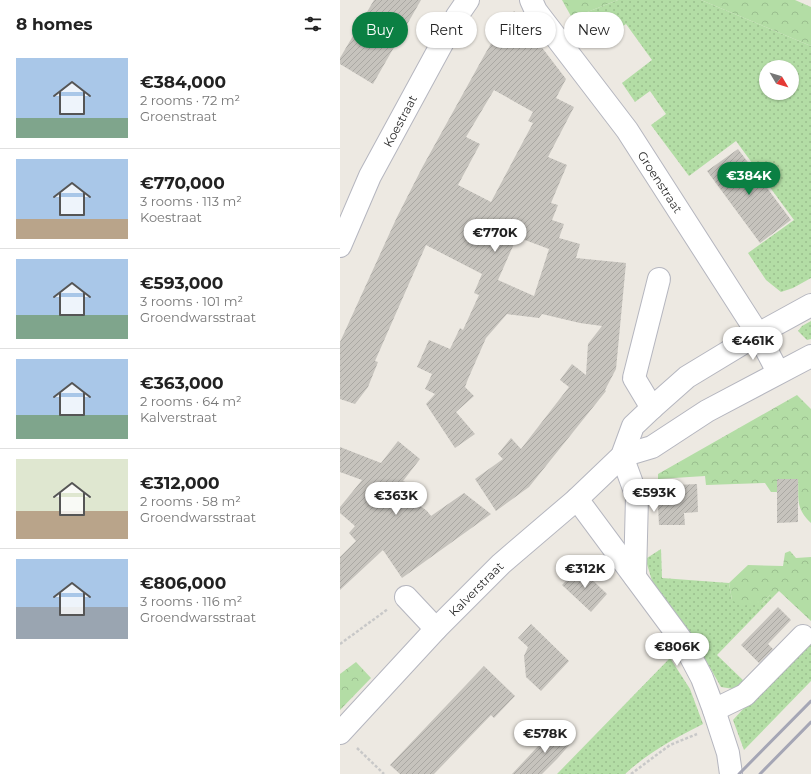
<!DOCTYPE html>
<html lang="en">
<head>
<meta charset="utf-8">
<style>
	:root { --surface:#fff; --page:#f6f6f6; --text:#222; --muted:#767676; --line:#e0e0e0; --accent:#0b8043 }
	body { margin:0; font-family:Montserrat,sans-serif; background:var(--page); color:var(--text); height:100vh; display:flex; flex-direction:column; font-size:15px; white-space:nowrap }
	* { box-sizing:border-box; margin:0 }
	p { font-size:13px; color:var(--muted) }
	.icon { flex:none; width:22px; height:22px; fill:none; stroke:currentColor; stroke-width:2; stroke-linecap:round; stroke-linejoin:round }
	.map { position:relative; flex:1; overflow:hidden }
	.details { display:flex; flex-direction:column; background:var(--surface); width:340px }
	.details>* { flex:none }
	.hud { position:absolute; left:12px; top:12px; width:380px; height:36px; display:flex; gap:8px }
	.needle { width:26px; rotate:128deg }
	.tools { position:absolute; left:419px; top:60px; display:grid; gap:8px }
	.tools a { display:grid; place-items:center; width:40px; height:40px; border-radius:50%; background:var(--surface); box-shadow:0 1px 3px #0004; font-size:20px }
	.price { position:absolute; translate:-50% -34px; padding:0 9px; border-radius:14px; background:#fff; color:#222; font-size:13px; line-height:26px; filter:drop-shadow(0 1px 2px #0008) }
	.price::after { content:''; position:absolute; left:50%; top:24px; width:12px; height:9px; margin-left:-6px; background:inherit; clip-path:polygon(0 0,100% 0,50% 100%) }
	.price.on { background:var(--accent); color:#fff }
	ul { padding:0; list-style:none }
	li { display:flex; align-items:center; gap:12px; height:100px; padding:0 16px }
	li+li { border-top:1px solid var(--line) }
	li span { display:grid; place-items:center; flex:none; width:112px; height:80px; border-radius:0px; color:#555 }
	li>.icon { margin-inline-start:auto }
	span .icon { width:48px; height:48px; fill:#fffc; stroke-width:1 }
	li b { font-size:17px }
	h2 { display:flex; justify-content:space-between; align-items:center; height:48px; padding:0 16px; font-size:17px }
	.pill { padding:0 14px; border-radius:18px; background:var(--surface); box-shadow:0 1px 3px #0004; font-size:14px; line-height:36px }
	.pill.on { background:var(--accent); color:#fff }
	main { display:flex; flex:1; min-height:0 }
	.map>svg:first-child { display:block }
</style>
</head>
<body>
<main>
<section class="details">
<h2>8 homes<svg class="icon" aria-label="filters" viewBox="0 0 24 24"><path d="M4 7h16M4 17h16"/><circle cx="9" cy="7" r="2"/><circle cx="15" cy="17" r="2"/></svg></h2>
<ul>
<li><span style="background:linear-gradient(#a9c7e8 75%,#7fa58c 0)"><svg class="icon" aria-label="home" viewBox="0 0 24 24"><path d="M3 11l9-7 9 7M6 9v11h12V9"/></svg></span><div><b>€384,000</b><p>2 rooms · 72 m²</p><p>Groenstraat</p></div></li>
<li><span style="background:linear-gradient(#a9c7e8 75%,#b9a48a 0)"><svg class="icon" aria-label="home" viewBox="0 0 24 24"><path d="M3 11l9-7 9 7M6 9v11h12V9"/></svg></span><div><b>€770,000</b><p>3 rooms · 113 m²</p><p>Koestraat</p></div></li>
<li><span style="background:linear-gradient(#a9c7e8 70%,#7fa58c 0)"><svg class="icon" aria-label="home" viewBox="0 0 24 24"><path d="M3 11l9-7 9 7M6 9v11h12V9"/></svg></span><div><b>€593,000</b><p>3 rooms · 101 m²</p><p>Groendwarsstraat</p></div></li>
<li><span style="background:linear-gradient(#a9c7e8 70%,#7fa58c 0)"><svg class="icon" aria-label="home" viewBox="0 0 24 24"><path d="M3 11l9-7 9 7M6 9v11h12V9"/></svg></span><div><b>€363,000</b><p>2 rooms · 64 m²</p><p>Kalverstraat</p></div></li>
<li><span style="background:linear-gradient(#dfe7d0 65%,#b9a48a 0)"><svg class="icon" aria-label="home" viewBox="0 0 24 24"><path d="M3 11l9-7 9 7M6 9v11h12V9"/></svg></span><div><b>€312,000</b><p>2 rooms · 58 m²</p><p>Groendwarsstraat</p></div></li>
<li><span style="background:linear-gradient(#a9c7e8 60%,#9aa5b1 0)"><svg class="icon" aria-label="home" viewBox="0 0 24 24"><path d="M3 11l9-7 9 7M6 9v11h12V9"/></svg></span><div><b>€806,000</b><p>3 rooms · 116 m²</p><p>Groendwarsstraat</p></div></li>
</ul>
</section>
<div class="map">
<svg width="471" height="774" viewBox="0 0 471 774">
	<defs>
		<pattern id="grass-dots" width="8" height="8" patternUnits="userSpaceOnUse"><rect width="8" height="8" fill="#b3dda5"/><path d="M2 2h.1M6 6h.1" fill="none" stroke="#9abe8e" stroke-width="1.8" stroke-linecap="round"/></pattern>
		<pattern id="forest-crowns" width="20" height="18" patternUnits="userSpaceOnUse"><rect width="20" height="18" fill="#b3dda5"/><path d="M2 6a3 3 0 1 1 6 0M12 15a3 3 0 1 1 6 0" fill="none" stroke="#9abe8e"/></pattern>
		<pattern id="building-hatch" width="6" height="6" patternUnits="userSpaceOnUse"><rect width="6" height="6" fill="#c6c3bd"/><path d="M-1 1l2-2M0 6l6-6M5 7l2-2" fill="none" stroke="#aaa8a3"/></pattern>
	</defs>
	<rect width="100%" height="100%" fill="#ede9e2"/>
	<g fill="url(#grass-dots)" fill-rule="evenodd">
		<path d="M278 0H361L471 46V278L453 288 441 292 426 280 408 253 454 220 396 141 349 176 311 125 326 114 310 91 295 102 282 83 312 60 286 24 252 47 232 18ZM426 67H452V93H426Z"/>
		<polygon points="471,321 471,339 467,340 458,331 462,326"/>
		<polygon points="321,549 322,578 389,583 392,600 422,603 430,595 435,595 377,655 406,683 394,689 381,687 352,636 313,584 307,564 307,558"/>
		<polygon points="471,636 471,681 404,750 393,720"/>
		<path d="M330 658 350 689 363 724C335 738 309 752 285 774H217Z"/>
	</g>
	<g fill="url(#forest-crowns)">
		<polygon points="222,0 278,0 232,18"/>
		<polygon points="361,0 455,0 471,7 471,46"/>
		<path d="M457 395 471 409V523C455 508 459 499 458 479H437V492H431L425 483 366 485 365 476 318 479V474Z"/>
		<polygon points="450,551 456,558 471,557 471,621 439,591 435,595 430,595 422,603 401,606 392,600 389,583 408,565 443,566 445,553"/>
		<polygon points="16,662 31,678 0,710 0,674"/>
	</g>
	<g fill="url(#building-hatch)" fill-rule="evenodd">
		<polygon points="34,0 81,0 33,84 0,64 0,58"/>
		<path d="M174 11 226 79 216 98 234 107 208 157 227 165 211 203 218 205 212 220 224 224 219 238 240 244 236 258 286 263 276 369 265 390 266 391 189 487 156 511 135 479 163 459 158 454 171 438 181 449 229 387 220 380 232 364 246 375 248 344 262 326 240 323 202 314 199 318 167 314 146 338 128 379 125 387 134 396 116 412 135 434 115 448 86 404 95 394 85 389 92 374 77 367 89 340 110 349 120 328 123 330 139 295 134 293 142 274 86 245 35 361 38 362 28 387 15 404 0 399V342L57 217 83 166 145 54 167 16 169 17ZM154 90 193 112 188 121 193 123 151 202 118 185 140 144 126 137ZM177 237 209 249 194 296 158 280Z"/>
		<polygon points="398,149 451,220 420,243 367,171"/>
		<polygon points="58,441 80,459 63,481 65,482 59,490 87,511 91,516 124,493 151,514 62,578 43,550 0,590 0,557 16,541 9,533 15,526 0,513 0,507 22,480 0,472 0,447 41,463"/>
		<polygon points="437,479 458,479 458,522 437,523"/>
		<polygon points="357,484 358,512 344,513 345,525 319,525 317,486"/>
		<polygon points="239,567 267,594 251,612 222,585"/>
		<polygon points="438,607 451,620 428,644 433,649 419,663 401,645"/>
		<polygon points="191,624 229,661 201,691 186,677 184,656 188,647 178,638"/>
		<polygon points="144,666 175,696 154,718 151,715 94,774 60,774 50,765"/>
		<polygon points="216,727 232,742 217,759 202,774 172,774"/>
	</g>
	<g fill="none" stroke-linecap="round" stroke-linejoin="round">
		<defs>
			<g id="minor">
				<polyline points="191,0 196,11 287,130 418,334 438,372"/>
				<polyline points="0,246 30,176 117,16 128,0"/>
				<polyline points="312,408 294,378 319,279"/>
				<polyline points="282,456 312,447 367,411 471,356"/>
				<polyline points="282,456 297,497 295,577"/>
				<polyline points="237,499 343,642 362,678 374,710 388,753 391,774"/>
				<polyline points="66,597 96,629"/>
				<polyline points="374,710 405,695 463,636"/>
				<polyline points="0,733 96,629 161,564 237,499 282,456 293,426 312,408 347,377 418,334 471,305"/>
			</g>
		</defs>
		<use href="#minor" stroke="#b5b6bf" stroke-width="24"/>
		<g stroke="#c8c8c8" stroke-width="2.5" stroke-dasharray="3 2" stroke-linecap="butt">
			<polyline points="0,644 48,609"/>
			<polyline points="17,748 44,774"/>
			<polyline points="291,774 330,745 357,734"/>
		</g>
		<use href="#minor" stroke="#fff" stroke-width="22"/>
		<g stroke="#a5a6b5" stroke-width="3">
			<polyline points="399,774 471,701"/>
			<polyline points="420,774 471,722"/>
		</g>
	</g>
	<g text-anchor="middle" dominant-baseline="central" stroke-width="3" stroke-linejoin="round" paint-order="stroke">
		<g font-size="12" fill="#2d2d2d" stroke="#fff">
			<text transform="translate(60 121) rotate(-62)">Koestraat</text>
			<text transform="translate(320 182) rotate(57)">Groenstraat</text>
			<text transform="translate(136 589) rotate(-45)">Kalverstraat</text>
		</g>
	</g>
</svg>
<div class="tools">
<a><svg class="needle" viewBox="-14 -14 28 28"><path d="M0-13l5 13h-10z" fill="#e53935"/><path d="M0 13l5-13h-10z" fill="#767676"/></svg></a>
</div>
<b class="price on" style="left:409px;top:196px">€384K</b>
<b class="price" style="left:155px;top:253px">€770K</b>
<b class="price" style="left:413px;top:361px">€461K</b>
<b class="price" style="left:314px;top:513px">€593K</b>
<b class="price" style="left:56px;top:516px">€363K</b>
<b class="price" style="left:245px;top:589px">€312K</b>
<b class="price" style="left:337px;top:667px">€806K</b>
<b class="price" style="left:205px;top:754px">€578K</b>
<div class="hud">
<a class="pill on">Buy</a>
<a class="pill">Rent</a>
<a class="pill">Filters</a>
<a class="pill">New</a>
</div>
</div>
</main>
</body>
</html>
